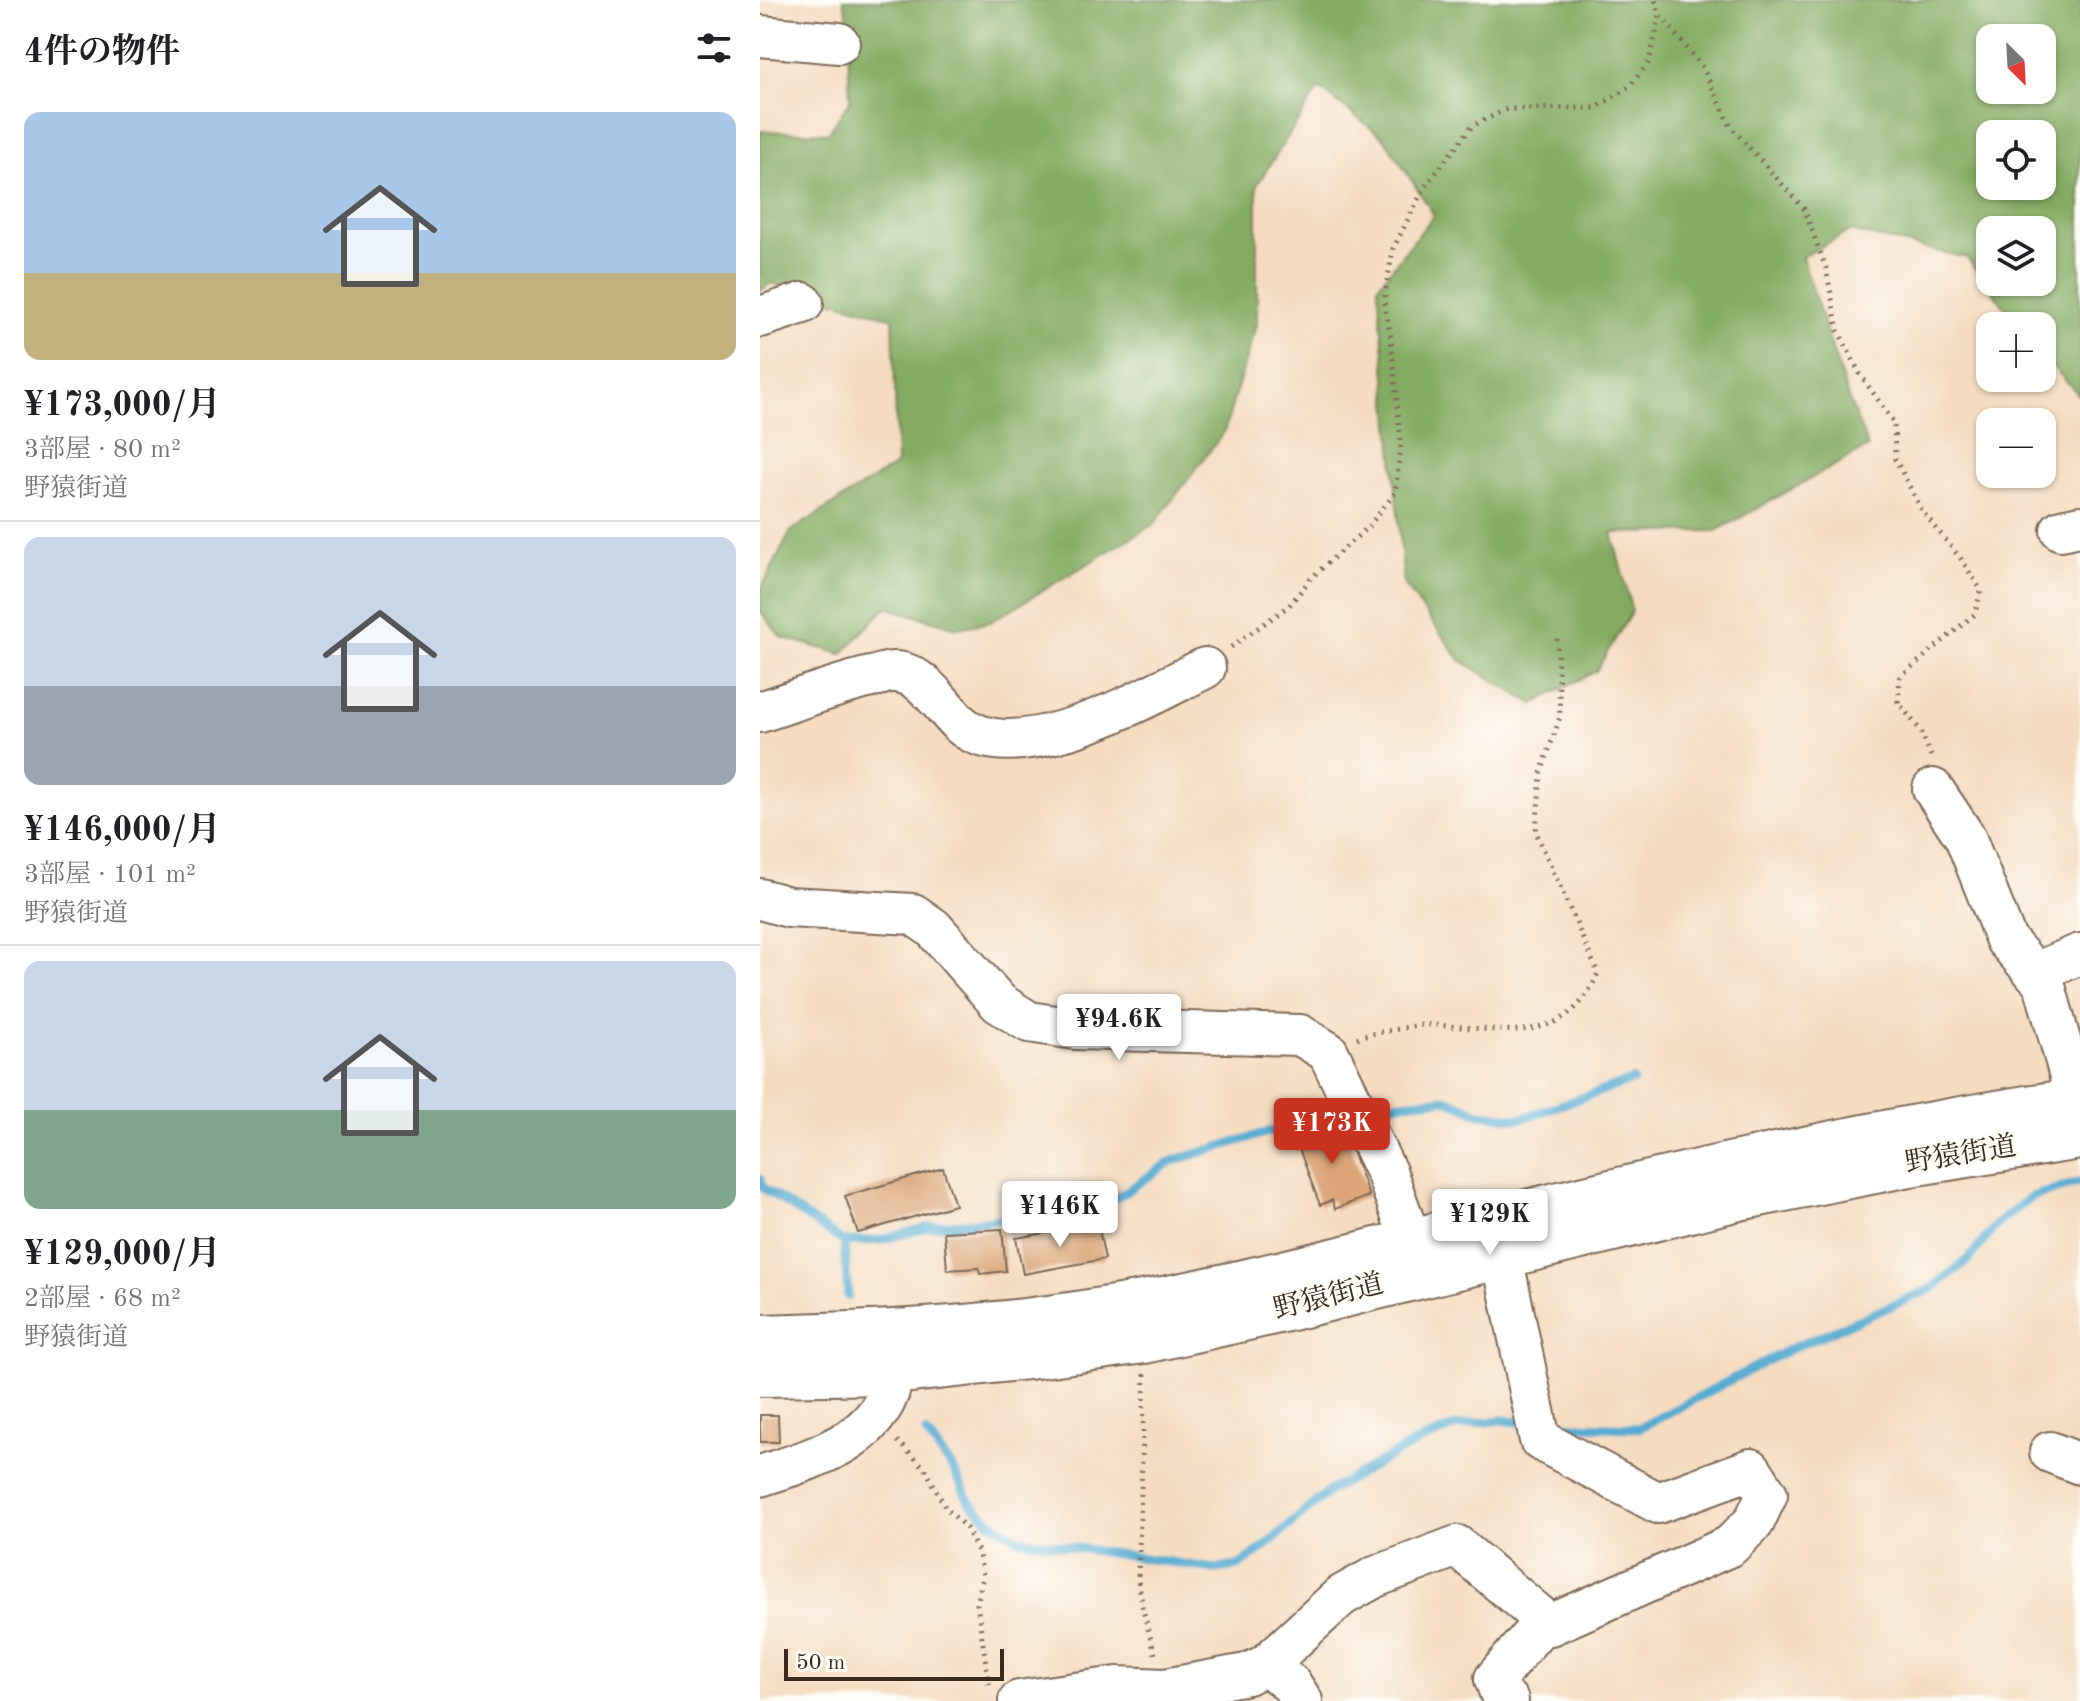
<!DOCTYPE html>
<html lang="ja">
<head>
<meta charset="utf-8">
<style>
	:root { --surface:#fff; --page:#f2f2f2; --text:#202124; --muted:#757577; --line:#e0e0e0; --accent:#c8321e }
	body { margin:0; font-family:"Old Standard TT","Noto Serif JP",serif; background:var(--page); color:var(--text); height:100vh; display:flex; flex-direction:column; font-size:30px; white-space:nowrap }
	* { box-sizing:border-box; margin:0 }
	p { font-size:26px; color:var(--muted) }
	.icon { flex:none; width:44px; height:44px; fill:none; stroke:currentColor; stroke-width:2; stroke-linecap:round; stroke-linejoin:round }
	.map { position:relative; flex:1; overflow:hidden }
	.drawer { display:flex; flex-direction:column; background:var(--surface); width:760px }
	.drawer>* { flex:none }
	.needle { width:52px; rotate:156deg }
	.tools { position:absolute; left:1216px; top:24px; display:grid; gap:16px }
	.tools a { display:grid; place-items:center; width:80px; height:80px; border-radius:16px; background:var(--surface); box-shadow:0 2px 6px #0004; font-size:40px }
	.scale { position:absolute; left:24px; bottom:20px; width:220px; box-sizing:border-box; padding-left:8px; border:4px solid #3b2a1e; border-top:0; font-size:22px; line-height:28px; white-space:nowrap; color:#3b2a1e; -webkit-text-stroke:6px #fdfcf7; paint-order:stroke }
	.price { position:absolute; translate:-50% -68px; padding:0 18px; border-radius:8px; background:#fff; color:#222; font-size:26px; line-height:52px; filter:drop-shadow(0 2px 4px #0008) }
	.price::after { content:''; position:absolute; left:50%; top:48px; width:24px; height:18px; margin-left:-12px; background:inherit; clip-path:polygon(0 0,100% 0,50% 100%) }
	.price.selected { background:var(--accent); color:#fff }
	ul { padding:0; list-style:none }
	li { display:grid; align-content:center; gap:16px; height:424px; padding:0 24px }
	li+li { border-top:2px solid var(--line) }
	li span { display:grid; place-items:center; height:248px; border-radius:16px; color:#555 }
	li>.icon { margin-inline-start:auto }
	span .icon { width:144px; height:144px; fill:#fffc; stroke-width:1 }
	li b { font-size:34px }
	h2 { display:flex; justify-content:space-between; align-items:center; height:96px; padding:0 24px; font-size:34px }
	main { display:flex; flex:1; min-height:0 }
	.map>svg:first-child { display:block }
</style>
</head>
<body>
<main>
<section class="drawer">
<h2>4件の物件<svg class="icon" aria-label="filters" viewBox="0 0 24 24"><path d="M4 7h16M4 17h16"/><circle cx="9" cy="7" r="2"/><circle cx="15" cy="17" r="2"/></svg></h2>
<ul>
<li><span style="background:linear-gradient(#a9c7e8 65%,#c2b280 0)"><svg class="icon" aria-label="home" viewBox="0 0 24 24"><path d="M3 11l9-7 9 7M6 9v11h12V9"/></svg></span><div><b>¥173,000/月</b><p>3部屋 · 80 m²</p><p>野猿街道</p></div></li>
<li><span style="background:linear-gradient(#c9d6e8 60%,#9aa5b1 0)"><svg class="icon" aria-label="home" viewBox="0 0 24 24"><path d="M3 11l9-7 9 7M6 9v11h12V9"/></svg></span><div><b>¥146,000/月</b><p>3部屋 · 101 m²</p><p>野猿街道</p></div></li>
<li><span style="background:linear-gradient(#c9d6e8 60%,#7fa58c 0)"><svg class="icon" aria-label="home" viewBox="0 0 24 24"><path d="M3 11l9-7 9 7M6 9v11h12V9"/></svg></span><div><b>¥129,000/月</b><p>2部屋 · 68 m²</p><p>野猿街道</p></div></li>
</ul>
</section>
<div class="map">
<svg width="1320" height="1701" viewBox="0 0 1320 1701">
	<rect width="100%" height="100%" fill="#fdfcf7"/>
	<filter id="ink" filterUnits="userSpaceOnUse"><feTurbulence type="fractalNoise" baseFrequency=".0125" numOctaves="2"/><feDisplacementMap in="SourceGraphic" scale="16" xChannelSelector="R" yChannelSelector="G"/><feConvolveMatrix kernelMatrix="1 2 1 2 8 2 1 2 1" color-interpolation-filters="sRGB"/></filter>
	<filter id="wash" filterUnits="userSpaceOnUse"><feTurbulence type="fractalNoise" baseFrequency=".006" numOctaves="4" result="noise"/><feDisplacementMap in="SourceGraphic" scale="32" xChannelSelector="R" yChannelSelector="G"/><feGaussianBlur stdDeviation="1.8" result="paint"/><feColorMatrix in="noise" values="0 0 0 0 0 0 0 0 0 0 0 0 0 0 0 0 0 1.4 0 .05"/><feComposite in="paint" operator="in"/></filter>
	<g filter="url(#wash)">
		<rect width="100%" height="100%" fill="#f5dcc0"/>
		<path fill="#84ab62" stroke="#606a40" stroke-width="2" fill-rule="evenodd" d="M83 0H1320V396L1282 355V326H1259L1207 258 1090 231 1042 257 1088 397 1108 447 956 531 852 533 872 611 836 671 773 704 700 660 644 584 618 286 674 215 624 138 559 88 497 185V321L464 432 394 524 230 622 197 628 126 607 82 654 21 637 0 611V591L31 531 137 464 133 318 11 283 0 291V131L68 133 90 101 87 13ZM1230 38H1282V90H1230ZM1230 134H1282V186H1230ZM1230 230H1282V282H1230Z"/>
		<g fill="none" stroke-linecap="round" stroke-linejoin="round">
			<g stroke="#55abd1" stroke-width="9">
				<polyline points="611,1106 685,1099 721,1114 760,1119 873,1080"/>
				<polyline points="0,1179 2,1187 84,1242 88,1296"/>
				<polyline points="84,1242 121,1240 168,1227 341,1208 412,1161 579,1111"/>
				<polyline points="786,1425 879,1428 1030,1349 1171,1289 1210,1258 1237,1224 1271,1197 1320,1182"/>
				<polyline points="166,1433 194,1470 209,1501 230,1522 259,1539 455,1569 478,1566 498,1552 569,1491 651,1445 696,1426 741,1420 767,1423"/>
			</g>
		</g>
		<g id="blocks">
			<g fill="#dba577">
				<polygon points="581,1121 609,1196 575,1209 572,1200 560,1205 535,1138"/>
				<polygon points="183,1168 195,1205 98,1233 85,1196"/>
				<polygon points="338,1224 345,1259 263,1274 256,1238"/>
				<polygon points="242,1229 246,1271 220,1274 219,1268 187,1270 184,1232"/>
				<polygon points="0,1415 18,1415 19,1442 0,1442"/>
			</g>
		</g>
	</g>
	<g filter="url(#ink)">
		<use href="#blocks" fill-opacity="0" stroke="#7c6857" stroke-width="2"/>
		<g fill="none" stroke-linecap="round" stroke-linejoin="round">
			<defs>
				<g id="minor">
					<polyline points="0,36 79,43"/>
					<polyline points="0,317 43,303"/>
					<polyline points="1301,530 1320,526"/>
					<path d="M0 712C37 700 73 686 111 677 118 676 128 671 135 672 162 672 182 707 200 724 255 773 390 695 445 668"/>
					<polyline points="1173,789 1205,837 1246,940 1284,983 1317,1101"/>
					<polyline points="0,899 29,907 153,914 173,928 239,1003 269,1022 315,1029 540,1035 568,1052 627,1174 651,1241 659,1271"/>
					<polyline points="1275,973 1320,954"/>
					<polyline points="1290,1452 1320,1464"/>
					<path d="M0 1476C53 1459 126 1439 133 1373 134 1363 132 1352 131 1342"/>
					<polyline points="506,1665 531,1684 542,1701"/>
					<polyline points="259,1701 357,1687 405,1689 487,1674 506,1665 581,1596 615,1577 697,1546 790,1625 970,1546 994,1522 1007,1494 991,1469 898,1503 780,1440 742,1256"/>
					<polyline points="748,1701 741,1695 735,1679 784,1621"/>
				</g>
				<g id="major">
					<path d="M0 1337C108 1334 216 1330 323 1313 468 1291 609 1251 751 1216 939 1170 1128 1128 1320 1100"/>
					<polyline points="0,1374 133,1372 268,1357 384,1341 527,1309 979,1198 1150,1164 1320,1137"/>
				</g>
			</defs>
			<use href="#minor" stroke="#7c6857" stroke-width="44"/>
			<use href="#major" stroke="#7c6857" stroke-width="48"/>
			<g stroke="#7c6857" stroke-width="5" stroke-dasharray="2 6" stroke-linecap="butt">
				<polyline points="901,16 943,68 971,127 1044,209 1066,268 1078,330 1100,374 1134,423 1135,459 1163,512 1201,559 1221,590 1215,614 1140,677 1138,702 1161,731 1171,756"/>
				<polyline points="471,647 529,606 551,578 609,526 635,493 641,445 631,338 624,301 633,249 664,188 712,126 747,109 836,108 869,87 889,62 900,15 895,0"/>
				<path d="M597 1038C607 1034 617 1033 628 1031 641 1029 657 1024 671 1025 737 1027 805 1052 838 973L776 832 781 773 800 717 797 638"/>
				<polyline points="385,1374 378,1577 383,1610 395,1654"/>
				<polyline points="137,1441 165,1468 185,1507 206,1528 218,1551 223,1575 217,1604 229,1684"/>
			</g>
			<use href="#minor" stroke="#fff" stroke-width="40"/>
			<use href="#major" stroke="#fff" stroke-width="44"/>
		</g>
	</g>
	<g text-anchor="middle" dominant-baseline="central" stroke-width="6" stroke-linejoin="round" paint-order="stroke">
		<g font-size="28" fill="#3b2a1e" stroke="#fdfcf7">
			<text transform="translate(1201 1156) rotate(-9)">野猿街道</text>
			<text transform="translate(569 1298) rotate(-14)">野猿街道</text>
		</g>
	</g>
</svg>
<div class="tools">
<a><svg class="needle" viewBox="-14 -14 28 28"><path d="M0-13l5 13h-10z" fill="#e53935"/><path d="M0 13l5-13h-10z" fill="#757577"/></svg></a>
<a><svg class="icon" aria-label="locate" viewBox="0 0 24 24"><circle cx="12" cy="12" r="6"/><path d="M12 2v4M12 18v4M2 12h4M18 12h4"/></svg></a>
<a><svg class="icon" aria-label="layers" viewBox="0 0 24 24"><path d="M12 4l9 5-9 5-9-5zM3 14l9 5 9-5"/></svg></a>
<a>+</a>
<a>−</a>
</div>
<div class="scale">50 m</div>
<b class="price" style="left:359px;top:1062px">¥94.6K</b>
<b class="price selected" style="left:572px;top:1166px">¥173K</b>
<b class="price" style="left:300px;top:1249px">¥146K</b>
<b class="price" style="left:730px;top:1257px">¥129K</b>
</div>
</main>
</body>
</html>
